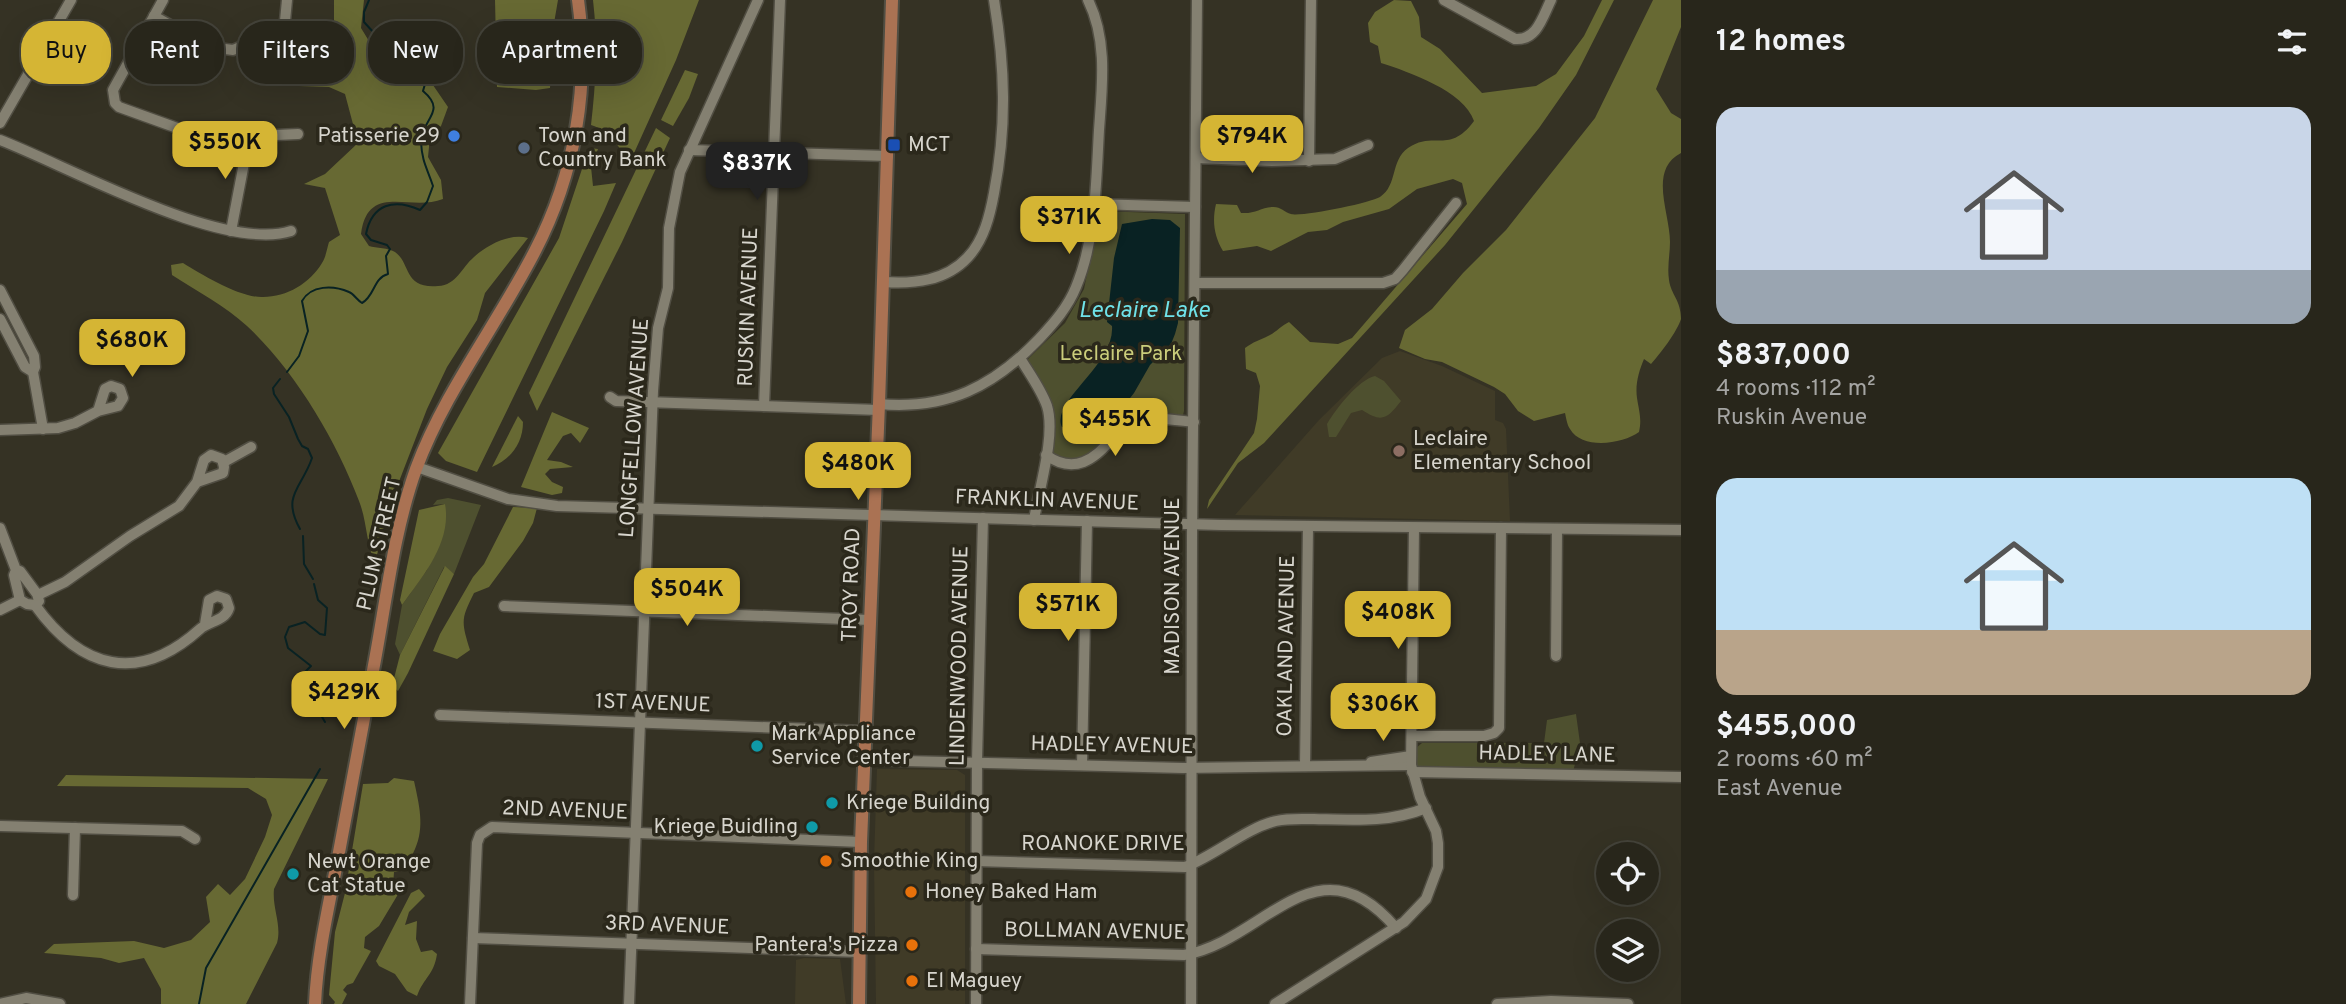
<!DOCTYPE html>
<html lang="en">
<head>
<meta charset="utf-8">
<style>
	:root { --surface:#28261b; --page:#343228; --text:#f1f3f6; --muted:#a5a5a3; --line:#44433a; --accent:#d5b534 }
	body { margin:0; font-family:Overpass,sans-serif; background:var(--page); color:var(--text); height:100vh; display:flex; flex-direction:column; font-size:26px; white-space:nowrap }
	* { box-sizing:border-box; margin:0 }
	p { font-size:23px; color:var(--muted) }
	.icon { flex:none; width:38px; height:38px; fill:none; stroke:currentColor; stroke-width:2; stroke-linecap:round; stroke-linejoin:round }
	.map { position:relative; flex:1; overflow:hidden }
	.side { display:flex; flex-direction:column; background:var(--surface); width:665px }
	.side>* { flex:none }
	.top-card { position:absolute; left:21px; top:21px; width:665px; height:63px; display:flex; gap:14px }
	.tools { position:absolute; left:1596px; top:842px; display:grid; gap:14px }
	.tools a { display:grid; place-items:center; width:63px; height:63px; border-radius:50%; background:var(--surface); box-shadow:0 7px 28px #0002,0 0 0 2px var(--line); font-size:35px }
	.price { position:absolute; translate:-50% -60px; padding:0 16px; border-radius:14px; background:var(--accent); color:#111; font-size:23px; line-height:46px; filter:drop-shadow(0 2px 4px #0008) }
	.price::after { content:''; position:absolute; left:50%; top:42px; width:21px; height:16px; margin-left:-10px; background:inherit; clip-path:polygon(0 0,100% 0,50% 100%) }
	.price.selected { background:#222; color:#fff }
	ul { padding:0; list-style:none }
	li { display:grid; align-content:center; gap:14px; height:371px; padding:0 35px }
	li span { display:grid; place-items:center; height:217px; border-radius:21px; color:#555 }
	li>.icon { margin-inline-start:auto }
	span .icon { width:126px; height:126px; fill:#fffc; stroke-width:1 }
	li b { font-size:30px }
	h2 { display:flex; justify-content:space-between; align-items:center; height:84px; padding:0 35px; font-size:30px }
	.chip { padding:0 24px; border-radius:28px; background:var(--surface); box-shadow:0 7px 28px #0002,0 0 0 2px var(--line); font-size:24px; line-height:63px }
	.chip.selected { background:var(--accent); color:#111 }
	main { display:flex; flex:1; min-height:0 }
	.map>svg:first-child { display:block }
</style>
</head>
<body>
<main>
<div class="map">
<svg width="1681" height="1004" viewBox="0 0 1681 1004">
	<rect width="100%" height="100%" fill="#353224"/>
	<g fill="#403b27">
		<polygon points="1400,351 1442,366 1495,391 1495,420 1503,423 1506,429 1510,521 1235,515 1319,420 1382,358"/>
		<polygon points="877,769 957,770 965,775 965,1004 876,1004 874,861"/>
		<polygon points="804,958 840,959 846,1004 795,1004 796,960"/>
	</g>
	<g fill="#4e502f">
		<path d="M1100 211 1185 214 1184 411 1183 415H1138L1094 452 1074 463 1052 454C1059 410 1047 397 1027 360L1065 323 1084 289Z"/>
		<path d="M1375 376 1384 381 1401 401C1387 419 1382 423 1362 410L1351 413 1336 437H1329L1327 424C1336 409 1358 380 1375 376Z"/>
		<polygon points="448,498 481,505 454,574 444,567 400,655 395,644 402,605 427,570 445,504 433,505 437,500"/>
		<polygon points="1576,714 1580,743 1573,772 1416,768 1416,748 1422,743 1544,743 1547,720"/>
	</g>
	<g fill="#676933">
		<path d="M334 0H364L361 28 372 46 425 48 433 54 422 69 448 107 441 126 430 137 428 157 441 180 443 199C410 212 368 182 361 234L369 246C376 248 389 248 395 252 411 263 403 289 438 286 457 285 461 268 474 257 487 245 510 233 528 238L485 293 477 320 447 367 427 409 388 510 375 563C366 543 367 521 359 501 336 440 295 371 247 326 225 306 197 291 172 275L171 265 183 263C203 275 240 298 263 297 287 297 310 283 322 263 326 257 327 248 329 242L340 235 325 188 304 184 325 174 358 143 345 94 329 87 299 86 316 67 334 36Z"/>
		<polygon points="495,0 558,0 553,29 550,88 536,90 497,87"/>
		<path d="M593 0H699L676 60 630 162C618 147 611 131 591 125 596 83 598 42 593 0Z"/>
		<path d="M1394 0 1411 1 1419 17 1421 37 1440 49 1482 93 1536 86 1556 74 1584 36 1602 0H1614L1576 75 1539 128 1445 245 1264 443 1238 463 1207 509 1209 500 1254 433 1257 419 1260 386 1256 373 1246 369 1245 348C1253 342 1260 340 1268 336 1275 333 1281 326 1289 322L1310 342 1338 344 1352 338 1467 204 1462 183 1453 179 1417 189 1389 209 1343 222 1327 230 1308 232 1271 251 1257 246 1223 251C1214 236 1212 221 1216 204L1237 205 1241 213C1255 214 1260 208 1272 207 1280 206 1284 212 1291 214 1302 217 1370 203 1380 197 1398 185 1390 161 1408 148 1434 130 1449 155 1474 121 1464 91 1409 72 1381 63L1378 46 1370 42 1368 23 1375 12Z"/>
		<path d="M1653 0H1681V27L1656 89 1671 113 1681 119V153C1648 170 1670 213 1670 242 1670 254 1667 267 1669 280 1671 295 1681 300 1681 319 1677 332 1660 354 1651 364L1644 359C1639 371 1635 384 1637 398 1639 411 1642 419 1639 432 1623 444 1582 450 1570 429 1567 425 1566 417 1565 413L1534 421 1518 411 1505 394 1494 387 1442 362 1425 359 1399 348 1405 330 1432 309 1463 273 1506 230 1595 118Z"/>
		<polygon points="685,70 698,74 689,98 673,126 661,120"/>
		<polygon points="656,128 670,138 622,242 537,411 529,393"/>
		<polygon points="589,148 598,149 591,167 593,186 616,183 604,211 477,472 446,461 438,453 559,238"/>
		<polygon points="552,412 589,428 580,443 571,433 563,436 547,460 561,462 573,467 550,469 545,474 552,482 563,487 562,493 552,495 521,487"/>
		<path d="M518 416 523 422C523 443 511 459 492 467Z"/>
		<path d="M445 504C452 542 423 576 402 605L400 600 419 510Z"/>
		<path d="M513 507 537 508 533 523 523 541 489 587 474 593C461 619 461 621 470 650L457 659 433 651 440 634 473 577 484 564Z"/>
		<polygon points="445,566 454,574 408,673 398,691 392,686 400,655"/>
		<path d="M66 775 328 779 274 889C272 908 282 925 277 943L246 1004H161V989L144 958 119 963 101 958 44 953 54 944 134 941 164 948 191 940 210 922 206 897 218 884 230 895 245 879 265 837 272 815 266 799 248 788 57 786Z"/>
		<path d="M394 778 414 781C419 804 425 827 415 849 409 861 411 870 394 872L393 887 399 891 397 896 379 926 365 937 364 948 371 951 353 983 347 985 343 990 347 994 342 1004H334L335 1002 329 995 335 932 345 893 363 784 388 783Z"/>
		<path d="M419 889 425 896 409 912 405 925 417 921 416 939 421 952 432 950 437 954C434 975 424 977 417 996L407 991 395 974 379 966 376 961 411 893Z"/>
	</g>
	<path fill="#092223" d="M1152 219 1170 220 1180 228 1178 323 1175 334 1171 344 1150 365 1134 393 1096 441C1086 421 1078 430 1062 427 1050 401 1115 365 1112 326L1107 322 1114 258 1122 224Z"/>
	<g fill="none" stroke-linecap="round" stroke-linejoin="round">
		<g stroke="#092223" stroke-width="2">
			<path d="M287 372 299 356 308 331 302 301C311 285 333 285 349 292 354 294 357 300 362 303 375 296 373 278 388 274L386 256 390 249 387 245 371 240 366 234C372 204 394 198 420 210L427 202 433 186C427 168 422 162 421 142 421 119 448 112 423 91L429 70 428 61 416 53 400 61H392L385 45 364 22V12L369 0"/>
			<path d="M280 379 273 388 274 394 289 417 298 439 302 446 308 449 312 458C302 488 281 495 300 529"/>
			<polyline points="303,536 304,564 313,579"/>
			<polyline points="314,584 318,600 327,608 325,635 320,634 305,622 289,627 285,637 288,648 311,666 301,676 302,689 312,700 325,722"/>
			<polyline points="199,1004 206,968 320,769"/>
		</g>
		<defs>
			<g id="minor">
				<polyline points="163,0 113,90 115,103 119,107 205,138 298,134"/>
				<path d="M1444 0 1515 39C1537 41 1543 16 1551 0"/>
				<polyline points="154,16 209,47 233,50 277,31 285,21 287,0"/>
				<polyline points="0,123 71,0"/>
				<path d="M0 140C68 166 223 253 291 231"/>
				<polyline points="689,150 888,156"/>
				<polyline points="1196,158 1272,161 1335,159 1368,145"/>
				<polyline points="1309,161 1311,0"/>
				<polyline points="1094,204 1195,207"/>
				<polyline points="231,231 249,137"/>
				<path d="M884 282C914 284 946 281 968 257 984 240 990 215 994 193 1007 126 1005 67 994 0"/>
				<polyline points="1195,283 1383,283 1395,279 1403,270 1456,203"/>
				<polyline points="0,290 34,356 35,367 33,372 43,429"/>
				<polyline points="0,319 25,367 33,372"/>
				<path d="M1020 358C1029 373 1041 389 1047 406 1056 435 1039 489 1034 520"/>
				<polyline points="610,397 616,401 879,410"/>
				<path d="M879 404C947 410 993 387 1039 339 1054 323 1068 307 1076 287 1096 239 1096 182 1099 130 1102 87 1108 40 1088 0"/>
				<polyline points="764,406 780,0"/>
				<polyline points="0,430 58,428 75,423 98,411 118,406 123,398 120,389 111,386 105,389 98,411"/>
				<path d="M1046 455C1074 475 1095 460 1114 436 1119 430 1122 424 1129 421 1143 414 1177 421 1194 422"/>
				<polyline points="224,462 251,447"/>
				<polyline points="417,467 508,499 557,506 1221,525 1681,530"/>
				<polyline points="0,528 16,570 20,571 37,594 39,601 35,605 27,604 20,600 14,575 16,570"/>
				<polyline points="38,595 65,582 130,536 179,506 197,482 204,460 211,455 222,459 224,467 223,473 197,482"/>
				<path d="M35 605C81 669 138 685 200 629 209 621 225 621 229 608L226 599 217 596 209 600 205 624"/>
				<polyline points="504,606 870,620"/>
				<polyline points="0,610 20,600"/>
				<polyline points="1556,656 1557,529"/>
				<polyline points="440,715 865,731"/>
				<polyline points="1412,736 1484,736 1494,733 1499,728 1501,528"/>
				<polyline points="864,760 1183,768 1411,765"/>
				<polyline points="1371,762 1411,756"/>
				<polyline points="1082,765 1087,521"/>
				<polyline points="1305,766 1308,527"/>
				<polyline points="1412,772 1681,777"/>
				<polyline points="0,826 182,831 195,839"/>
				<path d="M976 861 1185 867C1216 855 1246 828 1276 821 1289 818 1302 819 1314 819 1353 820 1389 823 1426 808"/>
				<polyline points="73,895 75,828"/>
				<polyline points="473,938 859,952"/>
				<path d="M976 949 1184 955C1264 942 1316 834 1396 928"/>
				<polyline points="0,1004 26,998 60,1004"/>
				<polyline points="470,1004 477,843 480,835 492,827 861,842"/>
				<polyline points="629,1004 653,391 658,328 668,288 669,228 680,172 758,0"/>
				<polyline points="976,1004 977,761 983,518"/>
				<polyline points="1191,1004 1192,537 1197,0"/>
				<polyline points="1275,1004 1404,922 1426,899 1438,867 1438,843 1436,831 1420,797 1411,765 1414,528"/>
				<polyline points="1497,1004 1551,1001 1628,1004"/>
			</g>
			<g id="major">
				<path d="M315 1004C317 957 328 909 337 863 348 802 360 742 371 681 385 612 392 536 416 469 445 391 497 325 535 251 575 174 590 87 578 0"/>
				<polyline points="859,1004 861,842 879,404 892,0"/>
			</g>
		</defs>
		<use href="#minor" stroke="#514e43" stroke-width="13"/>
		<use href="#major" stroke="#514e43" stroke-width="16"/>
		<use href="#minor" stroke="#848071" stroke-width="10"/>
		<use href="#major" stroke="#aa7253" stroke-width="12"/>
	</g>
	<circle fill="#3f7fe0" stroke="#2b281b" stroke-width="2.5" cx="454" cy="136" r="7"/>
	<rect fill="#1a4fb4" stroke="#2b281b" stroke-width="2.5" x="887" y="138" width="14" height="14" rx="3.5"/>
	<circle fill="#5c6f8a" stroke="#2b281b" stroke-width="2.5" cx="524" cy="148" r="7"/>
	<circle fill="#8d6e63" stroke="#2b281b" stroke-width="2.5" cx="1399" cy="451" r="7"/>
	<g fill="#0f9aa8" stroke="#2b281b" stroke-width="2.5">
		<circle cx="757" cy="746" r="7"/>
		<circle cx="832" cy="803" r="7"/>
		<circle cx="812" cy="827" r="7"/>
		<circle cx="293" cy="874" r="7"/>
	</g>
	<g fill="#e8710a" stroke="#2b281b" stroke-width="2.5">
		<circle cx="826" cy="861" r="7"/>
		<circle cx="911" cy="892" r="7"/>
		<circle cx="912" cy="945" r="7"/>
		<circle cx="912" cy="981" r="7"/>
	</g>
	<g text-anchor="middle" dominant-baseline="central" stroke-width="7" stroke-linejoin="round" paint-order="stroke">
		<g font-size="21" fill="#d7d5cd" stroke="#2b281b" text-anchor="start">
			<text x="440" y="136" text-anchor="end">Patisserie 29</text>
			<text x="538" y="136">Town and<tspan x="538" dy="24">Country Bank</tspan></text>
			<text x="908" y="145">MCT</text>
			<text x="1413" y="439">Leclaire<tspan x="1413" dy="24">Elementary School</tspan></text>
			<text x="771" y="734">Mark Appliance<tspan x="771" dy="24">Service Center</tspan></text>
			<text x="846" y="803">Kriege Building</text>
			<text x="798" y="827" text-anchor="end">Kriege Buidling</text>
			<text x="840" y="861">Smoothie King</text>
			<text x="307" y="862">Newt Orange<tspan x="307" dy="24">Cat Statue</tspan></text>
			<text x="925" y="892">Honey Baked Ham</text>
			<text x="898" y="945" text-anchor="end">Pantera's Pizza</text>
			<text x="926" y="981">El Maguey</text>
		</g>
		<g font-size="21" fill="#d7d5cd" stroke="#2b281b">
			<text transform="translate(749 307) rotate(-88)">RUSKIN AVENUE</text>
			<text transform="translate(635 428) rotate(-86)">LONGFELLOW AVENUE</text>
			<text transform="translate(1047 501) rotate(2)">FRANKLIN AVENUE</text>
			<text transform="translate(380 544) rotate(-77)">PLUM STREET</text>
			<text transform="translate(852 585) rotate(-88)">TROY ROAD</text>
			<text transform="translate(1173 586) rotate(-90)">MADISON AVENUE</text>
			<text transform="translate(1287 646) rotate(-89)">OAKLAND AVENUE</text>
			<text transform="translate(960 656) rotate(-89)">LINDENWOOD AVENUE</text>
			<text transform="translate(653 704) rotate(2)">1ST AVENUE</text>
			<text transform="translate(1112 746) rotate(1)">HADLEY AVENUE</text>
			<text transform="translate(1547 755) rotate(1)">HADLEY LANE</text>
			<text transform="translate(565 811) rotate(2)">2ND AVENUE</text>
			<text x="1103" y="844">ROANOKE DRIVE</text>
			<text transform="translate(667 926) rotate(2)">3RD AVENUE</text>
			<text transform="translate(1095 932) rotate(1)">BOLLMAN AVENUE</text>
		</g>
		<g font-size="21" fill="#cacd7b" stroke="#2b281b">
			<text x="1121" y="354">Leclaire Park</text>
		</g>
		<g font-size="23" font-style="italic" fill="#6fe2e9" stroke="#2b281b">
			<text x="1144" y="311">Leclaire Lake</text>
		</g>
	</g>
</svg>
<div class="tools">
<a><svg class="icon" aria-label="locate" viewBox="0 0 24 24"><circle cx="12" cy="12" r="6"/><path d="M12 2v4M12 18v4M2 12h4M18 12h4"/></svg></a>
<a><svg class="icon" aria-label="layers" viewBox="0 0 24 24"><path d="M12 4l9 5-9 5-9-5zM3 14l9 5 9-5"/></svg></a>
</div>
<b class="price" style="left:1252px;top:175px">$794K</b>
<b class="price" style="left:225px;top:181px">$550K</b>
<b class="price selected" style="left:757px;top:202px">$837K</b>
<b class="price" style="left:1069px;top:256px">$371K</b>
<b class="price" style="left:132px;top:379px">$680K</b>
<b class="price" style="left:1115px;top:458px">$455K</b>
<b class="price" style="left:858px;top:502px">$480K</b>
<b class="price" style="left:687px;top:628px">$504K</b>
<b class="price" style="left:1068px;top:643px">$571K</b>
<b class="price" style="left:1398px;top:651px">$408K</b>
<b class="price" style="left:344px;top:731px">$429K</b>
<b class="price" style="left:1383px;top:743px">$306K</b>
<div class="top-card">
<a class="chip selected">Buy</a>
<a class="chip">Rent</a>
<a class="chip">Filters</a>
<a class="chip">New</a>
<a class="chip">Apartment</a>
</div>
</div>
<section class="side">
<h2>12 homes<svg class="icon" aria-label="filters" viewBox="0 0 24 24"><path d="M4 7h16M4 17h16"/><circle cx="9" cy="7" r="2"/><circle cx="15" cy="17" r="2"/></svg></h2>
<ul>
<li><span style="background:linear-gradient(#c9d6e8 75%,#9aa5b1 0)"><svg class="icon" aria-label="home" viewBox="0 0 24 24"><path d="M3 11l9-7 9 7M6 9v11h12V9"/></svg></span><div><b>$837,000</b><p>4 rooms · 112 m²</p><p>Ruskin Avenue</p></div></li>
<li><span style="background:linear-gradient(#bfe0f5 70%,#b9a48a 0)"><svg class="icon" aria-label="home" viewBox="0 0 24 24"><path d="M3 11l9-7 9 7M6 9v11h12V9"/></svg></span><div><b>$455,000</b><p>2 rooms · 60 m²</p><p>East Avenue</p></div></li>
</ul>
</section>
</main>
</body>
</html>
